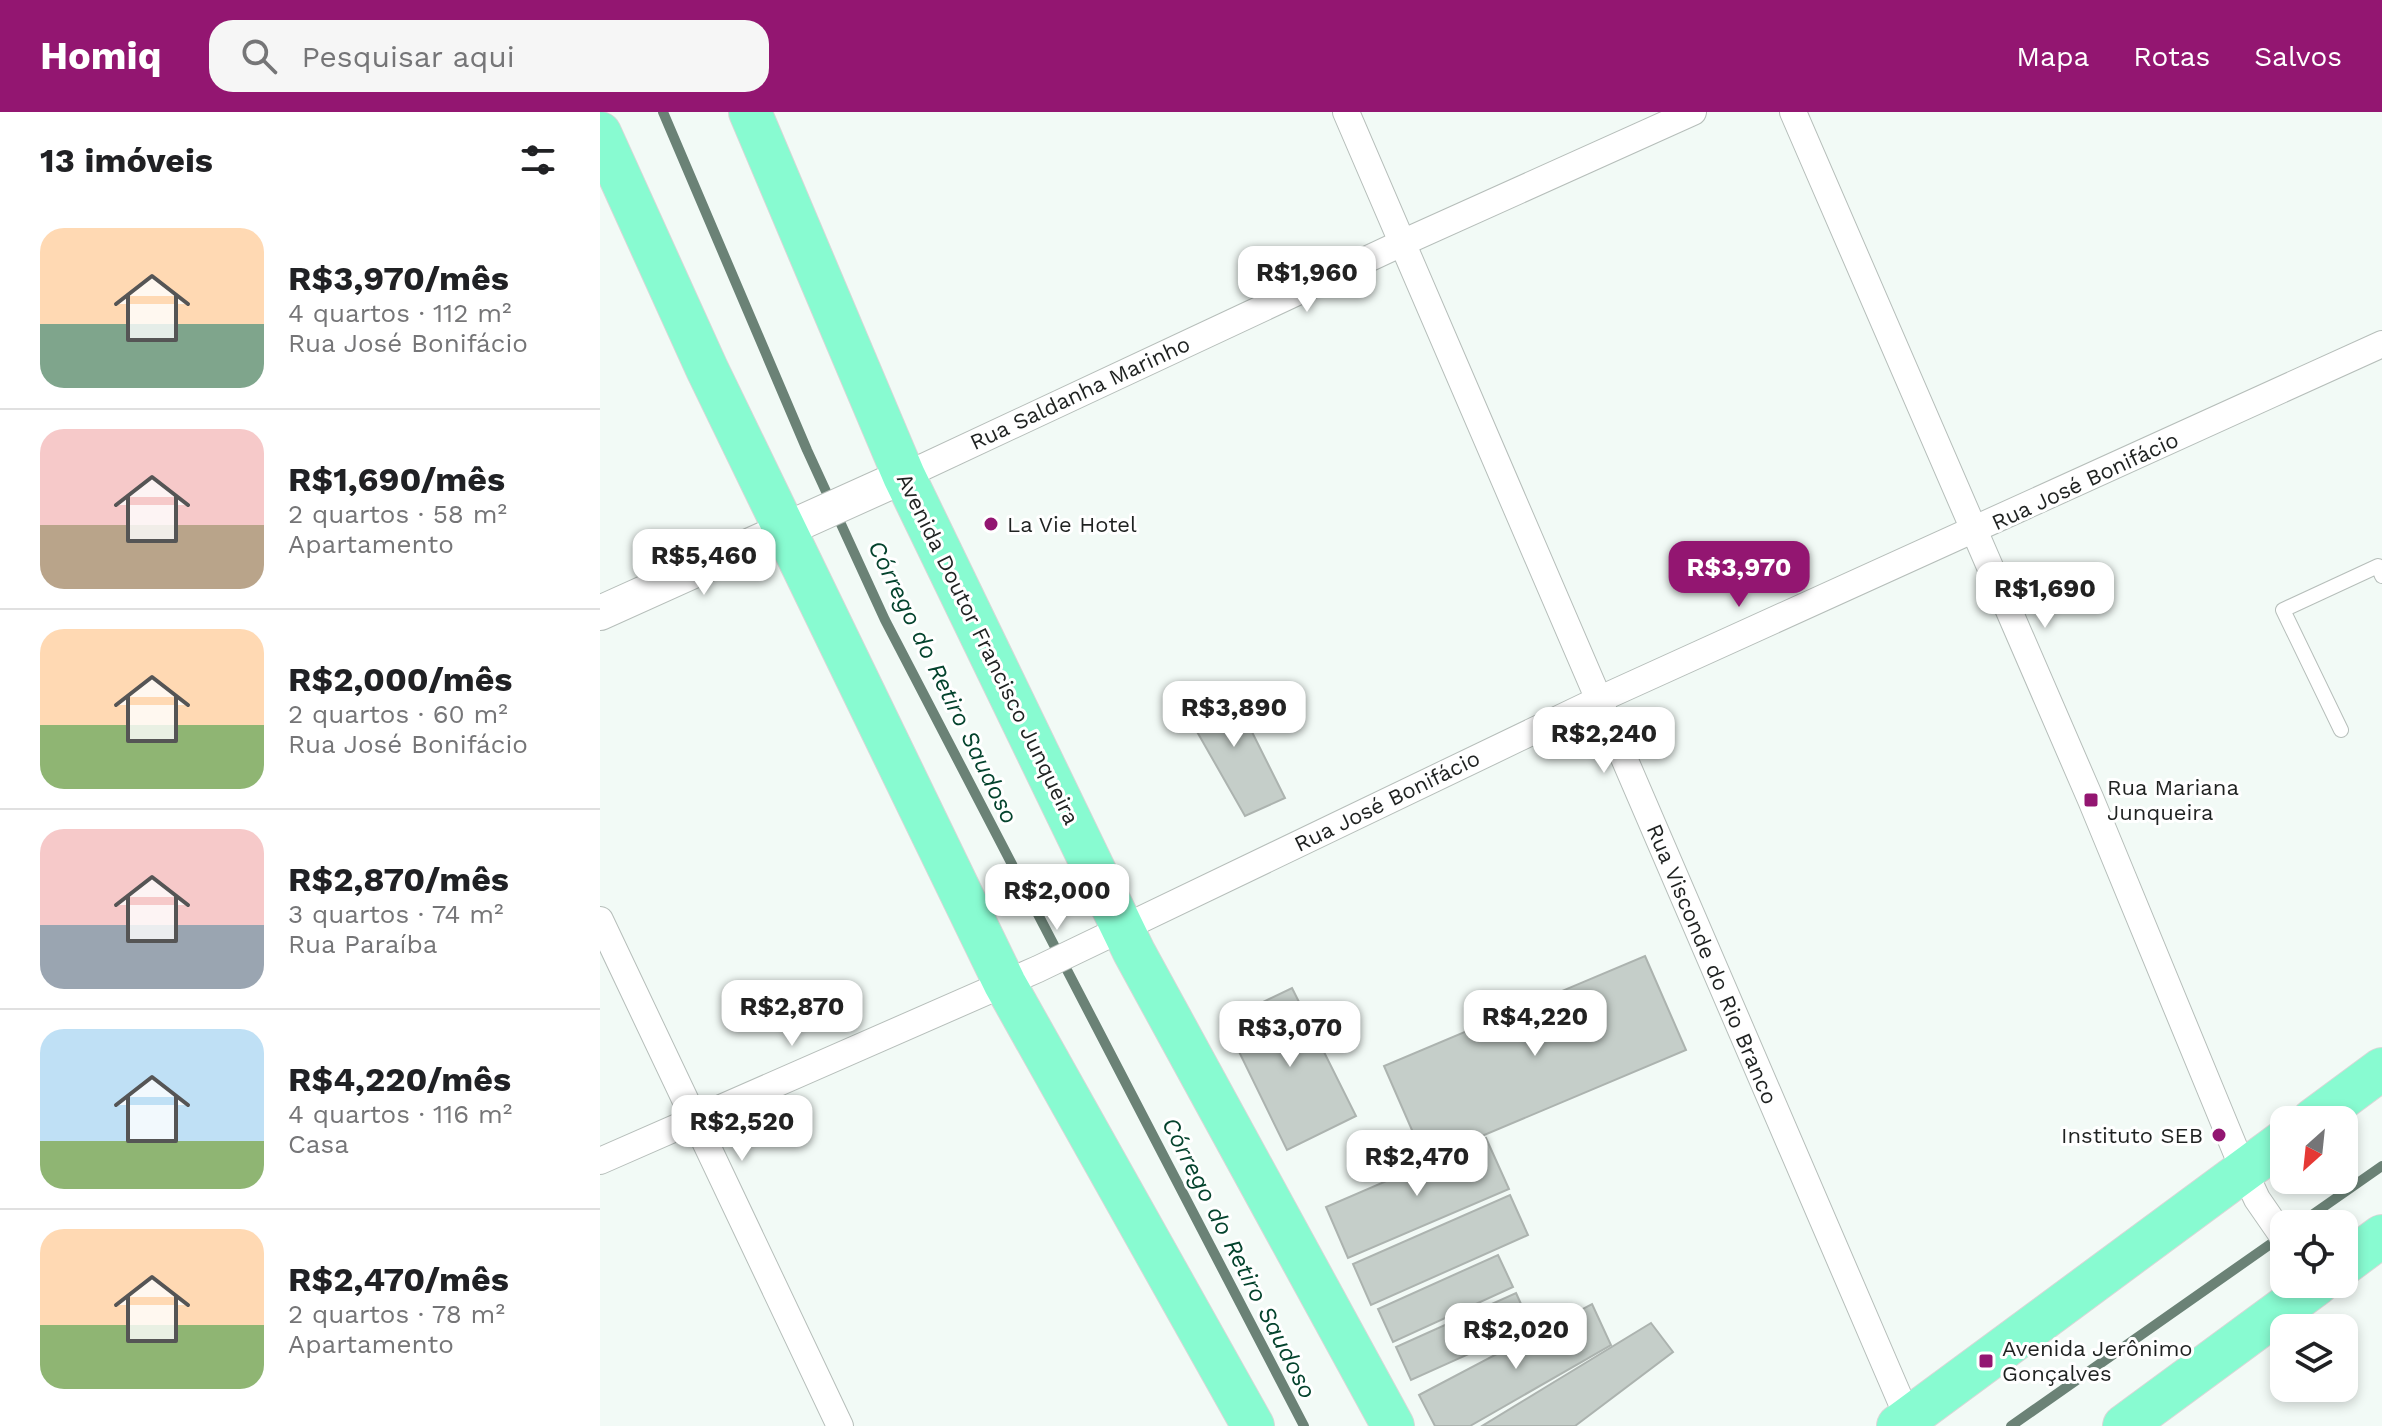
<!DOCTYPE html>
<html lang="pt">
<head>
<meta charset="utf-8">
<style>
	:root { --surface:#fff; --page:#f6f6f6; --text:#202124; --muted:#757577; --line:#e0e0e0; --accent:#931671 }
	body { margin:0; font-family:"Work Sans",sans-serif; background:var(--page); color:var(--text); height:100vh; display:flex; flex-direction:column; font-size:30px; white-space:nowrap }
	* { box-sizing:border-box; margin:0 }
	p { font-size:26px; color:var(--muted) }
	.icon { flex:none; width:44px; height:44px; fill:none; stroke:currentColor; stroke-width:2; stroke-linecap:round; stroke-linejoin:round }
	.map { position:relative; flex:1; overflow:hidden }
	.panel { display:flex; flex-direction:column; background:var(--surface); width:600px }
	.panel>* { flex:none }
	.needle { width:52px; rotate:207deg }
	.buttons { position:absolute; left:1670px; top:994px; display:grid; gap:16px }
	.buttons a { display:grid; place-items:center; width:88px; height:88px; border-radius:16px; background:var(--surface); box-shadow:0 4px 12px #0003; font-size:40px }
	.price { position:absolute; translate:-50% -68px; padding:0 18px; border-radius:16px; background:#fff; color:#222; font-size:26px; line-height:52px; filter:drop-shadow(0 2px 4px #0008) }
	.price::after { content:''; position:absolute; left:50%; top:48px; width:24px; height:18px; margin-left:-12px; background:inherit; clip-path:polygon(0 0,100% 0,50% 100%) }
	.price.selected { background:var(--accent); color:#fff }
	ul { padding:0; list-style:none }
	li { display:flex; align-items:center; gap:24px; height:200px; padding:0 40px }
	li+li { border-top:2px solid var(--line) }
	li span { display:grid; place-items:center; flex:none; width:224px; height:160px; border-radius:24px; color:#555 }
	li>.icon { margin-inline-start:auto }
	span .icon { width:96px; height:96px; fill:#fffc; stroke-width:1 }
	li b { font-size:34px }
	h2 { display:flex; justify-content:space-between; align-items:center; height:96px; padding:0 40px; font-size:34px }
	header { display:flex; align-items:center; gap:48px; box-sizing:border-box; height:112px; padding:0 40px; background:var(--accent); color:#fff }
	header strong { font-size:38px }
	nav { display:flex; gap:44px; margin-inline-start:auto; font-size:28px }
	.search { width:560px; height:72px; background:var(--page); display:flex; align-items:center; gap:20px; box-sizing:border-box; padding:0 28px; border-radius:24px; color:var(--muted); font-size:30px }
	main { display:flex; flex:1; min-height:0 }
	.map>svg:first-child { display:block }
</style>
</head>
<body>
<header>
<strong>Homiq</strong>
<div class="search"><svg class="icon" aria-label="search" viewBox="0 0 24 24"><circle cx="10" cy="10" r="6"/><path d="M15 15l6 6"/></svg>Pesquisar aqui</div>
<nav><a>Mapa</a><a>Rotas</a><a>Salvos</a></nav>
</header>
<main>
<section class="panel">
<h2>13 imóveis<svg class="icon" aria-label="filters" viewBox="0 0 24 24"><path d="M4 7h16M4 17h16"/><circle cx="9" cy="7" r="2"/><circle cx="15" cy="17" r="2"/></svg></h2>
<ul>
<li><span style="background:linear-gradient(#ffd9b3 60%,#7fa58c 0)"><svg class="icon" aria-label="home" viewBox="0 0 24 24"><path d="M3 11l9-7 9 7M6 9v11h12V9"/></svg></span><div><b>R$3,970/mês</b><p>4 quartos · 112 m²</p><p>Rua José Bonifácio</p></div></li>
<li><span style="background:linear-gradient(#f6c9c9 60%,#b9a48a 0)"><svg class="icon" aria-label="home" viewBox="0 0 24 24"><path d="M3 11l9-7 9 7M6 9v11h12V9"/></svg></span><div><b>R$1,690/mês</b><p>2 quartos · 58 m²</p><p>Apartamento</p></div></li>
<li><span style="background:linear-gradient(#ffd9b3 60%,#8fb573 0)"><svg class="icon" aria-label="home" viewBox="0 0 24 24"><path d="M3 11l9-7 9 7M6 9v11h12V9"/></svg></span><div><b>R$2,000/mês</b><p>2 quartos · 60 m²</p><p>Rua José Bonifácio</p></div></li>
<li><span style="background:linear-gradient(#f6c9c9 60%,#9aa5b1 0)"><svg class="icon" aria-label="home" viewBox="0 0 24 24"><path d="M3 11l9-7 9 7M6 9v11h12V9"/></svg></span><div><b>R$2,870/mês</b><p>3 quartos · 74 m²</p><p>Rua Paraíba</p></div></li>
<li><span style="background:linear-gradient(#bfe0f5 70%,#8fb573 0)"><svg class="icon" aria-label="home" viewBox="0 0 24 24"><path d="M3 11l9-7 9 7M6 9v11h12V9"/></svg></span><div><b>R$4,220/mês</b><p>4 quartos · 116 m²</p><p>Casa</p></div></li>
<li><span style="background:linear-gradient(#ffd9b3 60%,#8fb573 0)"><svg class="icon" aria-label="home" viewBox="0 0 24 24"><path d="M3 11l9-7 9 7M6 9v11h12V9"/></svg></span><div><b>R$2,470/mês</b><p>2 quartos · 78 m²</p><p>Apartamento</p></div></li>
</ul>
</section>
<div class="map">
<svg width="1782" height="1314" viewBox="0 0 1782 1314">
	<rect width="100%" height="100%" fill="#f2faf6"/>
	<g fill="none" stroke-linecap="round" stroke-linejoin="round">
		<g stroke="#6b8276" stroke-width="10">
			<polyline points="63,0 207,338 285,508 704,1314"/>
			<polyline points="1699,1112 1782,1054"/>
			<polyline points="1411,1314 1682,1124"/>
		</g>
	</g>
	<g fill="#c5cec9" stroke="#acb3af" stroke-width="2">
		<polygon points="629,574 685,686 645,704 579,588"/>
		<polygon points="1045,844 1086,938 825,1048 784,954"/>
		<polygon points="692,876 756,1004 687,1038 624,909"/>
		<polygon points="886,1026 909,1077 748,1146 726,1095"/>
		<polygon points="910,1083 928,1123 771,1193 753,1152"/>
		<polygon points="898,1143 913,1175 793,1230 778,1197"/>
		<polygon points="916,1181 931,1214 811,1268 796,1235"/>
		<polygon points="992,1192 1011,1233 870,1314 835,1314 819,1283"/>
		<polygon points="1051,1211 1073,1240 975,1314 882,1314"/>
	</g>
	<g fill="none" stroke-linecap="round" stroke-linejoin="round">
		<defs>
			<polyline id="service" points="1741,618 1683,498 1778,454 1782,464"/>
			<g id="minor">
				<polyline points="746,0 1308,1306"/>
				<polyline points="1193,0 1491,688 1644,1059 1657,1087 1684,1126"/>
				<polyline points="304,364 802,131 1093,0"/>
				<polyline points="0,808 240,1314"/>
				<polyline points="0,1049 438,857 998,588 1782,232"/>
			</g>
			<polyline id="tertiary" points="0,501 304,364"/>
			<g id="primary">
				<polyline points="150,0 304,364 534,840 793,1314"/>
				<polyline points="0,21 107,257 405,872 653,1314"/>
				<polyline points="1713,1008 1782,957"/>
				<polyline points="1744,1152 1782,1124"/>
				<polyline points="1298,1314 1684,1029"/>
				<polyline points="1524,1314 1717,1172"/>
			</g>
		</defs>
		<use href="#service" stroke="#b6beba" stroke-width="16"/>
		<use href="#minor" stroke="#b6beba" stroke-width="28"/>
		<use href="#tertiary" stroke="#b6beba" stroke-width="36"/>
		<use href="#primary" stroke="#d7d7d7" stroke-width="44"/>
		<use href="#service" stroke="#fff" stroke-width="14"/>
		<use href="#minor" stroke="#fff" stroke-width="26"/>
		<use href="#tertiary" stroke="#fff" stroke-width="34"/>
		<use href="#primary" stroke="#88fbd1" stroke-width="42"/>
	</g>
	<g fill="#931671" stroke="#fff" stroke-width="3">
		<circle cx="391" cy="412" r="8"/>
		<rect x="1483" y="680" width="16" height="16" rx="4"/>
		<circle cx="1619" cy="1023" r="8"/>
		<rect x="1378" y="1241" width="16" height="16" rx="4"/>
	</g>
	<g text-anchor="middle" dominant-baseline="central" stroke-width="6" stroke-linejoin="round" paint-order="stroke">
		<g font-size="22" fill="#1f2221" stroke="#fff">
			<text transform="translate(480 281) rotate(-25)">Rua Saldanha Marinho</text>
			<text transform="translate(1485 369) rotate(-25)">Rua José Bonifácio</text>
			<text transform="translate(388 537) rotate(64)">Avenida Doutor Francisco Junqueira</text>
			<text transform="translate(787 689) rotate(-26)">Rua José Bonifácio</text>
			<text transform="translate(1112 852) rotate(67)">Rua Visconde do Rio Branco</text>
		</g>
		<g font-size="22" fill="#1f2221" stroke="#fff" text-anchor="start">
			<text x="407" y="412">La Vie Hotel</text>
			<text x="1507" y="675">Rua Mariana<tspan x="1507" dy="25">Junqueira</tspan></text>
			<text x="1603" y="1023" text-anchor="end">Instituto SEB</text>
			<text x="1402" y="1236">Avenida Jerônimo<tspan x="1402" dy="25">Gonçalves</tspan></text>
		</g>
		<g font-size="24" font-style="italic" fill="#04432d" stroke="#fff">
			<text transform="translate(343 570) rotate(64)">Córrego do Retiro Saudoso</text>
			<text transform="translate(639 1146) rotate(63)">Córrego do Retiro Saudoso</text>
		</g>
	</g>
</svg>
<div class="buttons">
<a><svg class="needle" viewBox="-14 -14 28 28"><path d="M0-13l5 13h-10z" fill="#e53935"/><path d="M0 13l5-13h-10z" fill="#757577"/></svg></a>
<a><svg class="icon" aria-label="locate" viewBox="0 0 24 24"><circle cx="12" cy="12" r="6"/><path d="M12 2v4M12 18v4M2 12h4M18 12h4"/></svg></a>
<a><svg class="icon" aria-label="layers" viewBox="0 0 24 24"><path d="M12 4l9 5-9 5-9-5zM3 14l9 5 9-5"/></svg></a>
</div>
<b class="price" style="left:707px;top:202px">R$1,960</b>
<b class="price" style="left:104px;top:485px">R$5,460</b>
<b class="price selected" style="left:1139px;top:497px">R$3,970</b>
<b class="price" style="left:1445px;top:518px">R$1,690</b>
<b class="price" style="left:634px;top:637px">R$3,890</b>
<b class="price" style="left:1004px;top:663px">R$2,240</b>
<b class="price" style="left:457px;top:820px">R$2,000</b>
<b class="price" style="left:192px;top:936px">R$2,870</b>
<b class="price" style="left:935px;top:946px">R$4,220</b>
<b class="price" style="left:690px;top:957px">R$3,070</b>
<b class="price" style="left:142px;top:1051px">R$2,520</b>
<b class="price" style="left:817px;top:1086px">R$2,470</b>
<b class="price" style="left:916px;top:1259px">R$2,020</b>
</div>
</main>
</body>
</html>
